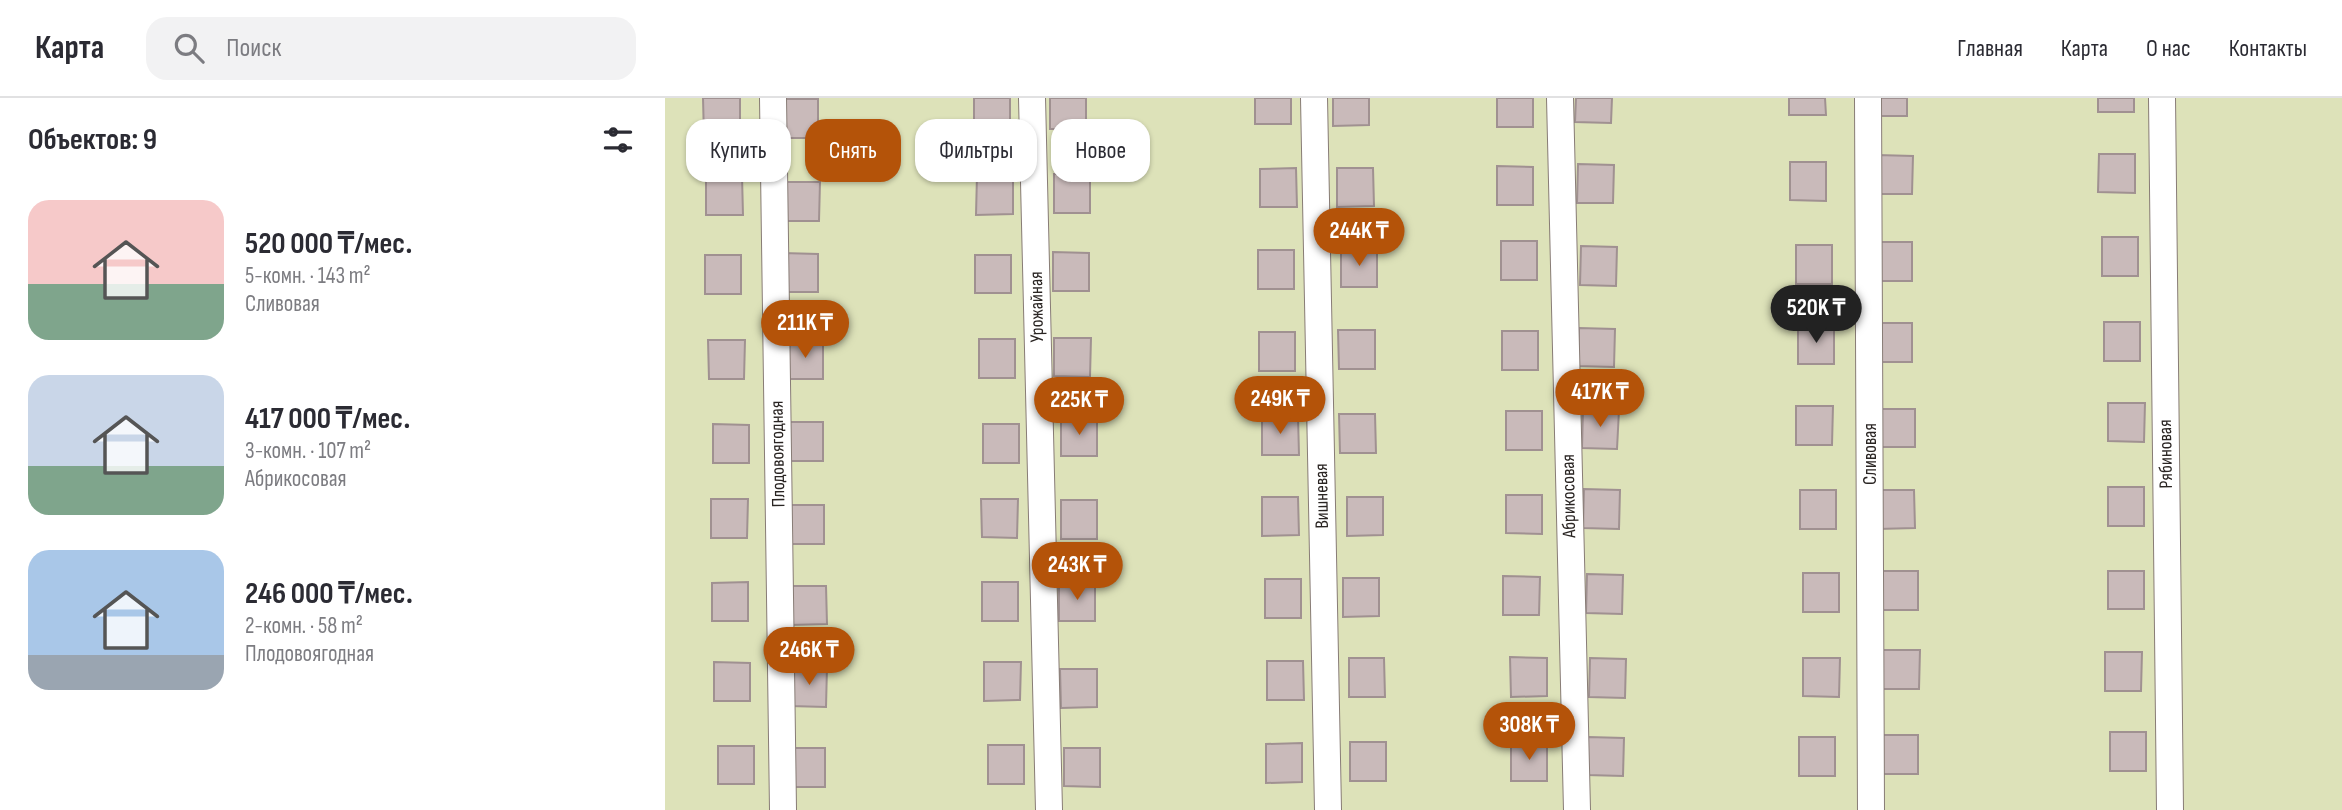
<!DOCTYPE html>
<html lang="ru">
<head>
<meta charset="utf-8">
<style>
	:root { --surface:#fff; --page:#f2f2f3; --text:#2b2b33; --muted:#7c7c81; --line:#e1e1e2; --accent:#b45309 }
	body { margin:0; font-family:"Sofia Sans Condensed",sans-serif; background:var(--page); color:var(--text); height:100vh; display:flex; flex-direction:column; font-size:26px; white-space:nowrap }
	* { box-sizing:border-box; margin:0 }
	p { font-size:23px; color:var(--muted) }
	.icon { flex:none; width:38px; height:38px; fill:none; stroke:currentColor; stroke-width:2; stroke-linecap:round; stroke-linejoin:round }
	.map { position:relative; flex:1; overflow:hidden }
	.details { display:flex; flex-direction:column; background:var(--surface); width:665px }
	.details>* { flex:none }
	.top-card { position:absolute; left:21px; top:21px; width:665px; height:63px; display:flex; gap:14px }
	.price { position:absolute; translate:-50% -60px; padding:0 16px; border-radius:24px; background:var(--accent); color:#fff; font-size:23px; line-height:46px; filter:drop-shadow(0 2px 4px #0008) }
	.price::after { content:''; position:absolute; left:50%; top:42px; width:21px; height:16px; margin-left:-10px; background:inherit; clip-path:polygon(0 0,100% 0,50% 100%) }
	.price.selected { background:#222; color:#fff }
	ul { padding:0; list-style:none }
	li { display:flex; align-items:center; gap:21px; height:175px; padding:0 28px }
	li span { display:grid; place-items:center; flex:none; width:196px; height:140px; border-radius:21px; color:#555 }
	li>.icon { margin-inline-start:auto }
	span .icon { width:84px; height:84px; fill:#fffc; stroke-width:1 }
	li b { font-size:30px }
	h2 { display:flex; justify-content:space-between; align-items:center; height:84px; padding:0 28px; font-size:30px }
	.tag { padding:0 24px; border-radius:21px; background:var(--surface); box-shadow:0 2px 5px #0004; font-size:24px; line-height:63px }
	.tag.selected { background:var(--accent); color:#fff }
	header { display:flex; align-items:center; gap:42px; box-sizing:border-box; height:98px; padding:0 35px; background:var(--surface); border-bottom:2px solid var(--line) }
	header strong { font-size:33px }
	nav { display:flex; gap:38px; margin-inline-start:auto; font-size:24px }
	.search { width:490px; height:63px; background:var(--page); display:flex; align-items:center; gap:18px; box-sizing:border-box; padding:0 24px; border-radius:21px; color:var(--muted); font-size:26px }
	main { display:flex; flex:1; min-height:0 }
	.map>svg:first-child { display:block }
</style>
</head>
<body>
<header>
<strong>Карта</strong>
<div class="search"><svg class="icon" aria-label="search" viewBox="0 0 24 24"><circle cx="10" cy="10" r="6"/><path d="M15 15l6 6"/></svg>Поиск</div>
<nav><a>Главная</a><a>Карта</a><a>О нас</a><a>Контакты</a></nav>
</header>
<main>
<section class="details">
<h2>Объектов: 9<svg class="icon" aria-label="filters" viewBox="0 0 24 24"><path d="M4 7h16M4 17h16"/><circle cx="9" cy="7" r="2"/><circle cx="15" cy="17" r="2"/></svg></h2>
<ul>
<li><span style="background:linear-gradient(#f6c9c9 60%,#7fa58c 0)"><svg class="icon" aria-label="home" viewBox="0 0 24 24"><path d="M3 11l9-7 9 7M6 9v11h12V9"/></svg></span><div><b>520 000 ₸/мес.</b><p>5-комн. · 143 m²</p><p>Сливовая</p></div></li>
<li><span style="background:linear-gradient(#c9d6e8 65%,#7fa58c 0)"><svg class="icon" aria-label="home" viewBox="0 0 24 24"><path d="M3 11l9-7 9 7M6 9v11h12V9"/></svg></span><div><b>417 000 ₸/мес.</b><p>3-комн. · 107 m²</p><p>Абрикосовая</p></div></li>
<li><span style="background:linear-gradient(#a9c7e8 75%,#9aa5b1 0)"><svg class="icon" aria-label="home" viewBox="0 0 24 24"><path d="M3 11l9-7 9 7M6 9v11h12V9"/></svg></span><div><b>246 000 ₸/мес.</b><p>2-комн. · 58 m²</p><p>Плодовоягодная</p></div></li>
</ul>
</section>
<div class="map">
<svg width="1677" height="712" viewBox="0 0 1677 712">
	<rect width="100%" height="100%" fill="#fef1ea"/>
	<rect fill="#dde2b9" x="0" y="0" width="1677" height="712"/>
	<g fill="#c9baba" stroke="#a09191" stroke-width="2">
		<polygon points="38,0 75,0 75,39 39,39"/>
		<rect x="309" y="0" width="36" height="38"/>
		<rect x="385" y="0" width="36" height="31"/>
		<rect x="590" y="0" width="36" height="26"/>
		<polygon points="668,0 704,0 704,27 668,28"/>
		<rect x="832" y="0" width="36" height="29"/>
		<polygon points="911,0 947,0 946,25 910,24"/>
		<polygon points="1124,0 1160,0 1161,17 1124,17"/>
		<rect x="1206" y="0" width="36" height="18"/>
		<rect x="1433" y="0" width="36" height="14"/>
		<rect x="117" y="1" width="36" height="39"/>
		<polygon points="1434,56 1470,56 1470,95 1433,94"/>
		<polygon points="1212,57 1248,58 1247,96 1211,96"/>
		<polygon points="1125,64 1161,64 1161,103 1125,102"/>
		<polygon points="913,66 949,67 948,105 912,105"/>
		<polygon points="832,68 868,69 868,107 832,107"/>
		<polygon points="631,70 632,109 595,109 595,71"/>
		<polygon points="672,70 708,70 709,108 672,109"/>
		<rect x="389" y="76" width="36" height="39"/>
		<polygon points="312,77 348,78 348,116 311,117"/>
		<polygon points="41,78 77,78 78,117 41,117"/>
		<polygon points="118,84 155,84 154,123 118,123"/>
		<rect x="1437" y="139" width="36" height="39"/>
		<rect x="836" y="143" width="36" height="39"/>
		<rect x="1211" y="144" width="36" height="39"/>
		<rect x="1131" y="147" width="36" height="39"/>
		<polygon points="916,148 952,149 951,188 915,187"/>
		<rect x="676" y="150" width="36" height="39"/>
		<rect x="593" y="152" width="36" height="39"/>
		<polygon points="388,154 424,155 424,193 388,193"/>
		<polygon points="117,155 153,156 153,194 117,194"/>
		<rect x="40" y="157" width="36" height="39"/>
		<rect x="310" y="157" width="36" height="38"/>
		<rect x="1439" y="224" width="36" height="39"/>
		<rect x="1211" y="225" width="36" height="39"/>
		<polygon points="1133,227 1169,228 1169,266 1133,266"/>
		<polygon points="914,230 950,231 949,269 913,268"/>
		<polygon points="673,232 710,232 710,271 674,271"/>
		<rect x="837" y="233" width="36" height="39"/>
		<rect x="594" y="234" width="36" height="39"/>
		<polygon points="389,240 426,240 425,279 389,278"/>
		<rect x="314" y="241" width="36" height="39"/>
		<polygon points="43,242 80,242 79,281 44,281"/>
		<rect x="122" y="242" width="36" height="39"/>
		<polygon points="1443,305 1480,305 1479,344 1443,343"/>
		<polygon points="1131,308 1168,308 1167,347 1131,347"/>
		<polygon points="918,311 954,312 952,351 917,350"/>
		<rect x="1214" y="311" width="36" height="38"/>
		<rect x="841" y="313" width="36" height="39"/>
		<polygon points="674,316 710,316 711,355 675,355"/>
		<polygon points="597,318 633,318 634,357 597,357"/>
		<polygon points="396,319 432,320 432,358 396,358"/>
		<rect x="122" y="324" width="36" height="39"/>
		<polygon points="48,326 84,327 84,365 48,365"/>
		<rect x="318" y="326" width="36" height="39"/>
		<rect x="1443" y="389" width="36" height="39"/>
		<polygon points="919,391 955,392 954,431 918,430"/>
		<rect x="1135" y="392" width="36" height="39"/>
		<polygon points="1213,392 1249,392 1250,430 1213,431"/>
		<polygon points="841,397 877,397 877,436 841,435"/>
		<polygon points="597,399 633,399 634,437 597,438"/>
		<polygon points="682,399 718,399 718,437 682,438"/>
		<polygon points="46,401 83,401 82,440 46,440"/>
		<polygon points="316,401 353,401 352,440 317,439"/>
		<rect x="396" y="402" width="36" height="39"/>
		<rect x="123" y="407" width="36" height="39"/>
		<rect x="1217" y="473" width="36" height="39"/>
		<rect x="1443" y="473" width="36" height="38"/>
		<rect x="1138" y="475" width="36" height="39"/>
		<polygon points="922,476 958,477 957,516 921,515"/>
		<polygon points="838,478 875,479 874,517 838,517"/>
		<polygon points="678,480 714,480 714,518 678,519"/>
		<rect x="600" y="481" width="36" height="39"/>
		<polygon points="83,484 83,523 47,523 47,485"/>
		<rect x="317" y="484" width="36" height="39"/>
		<rect x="394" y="484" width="36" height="39"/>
		<polygon points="125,488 161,488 162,526 125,527"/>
		<polygon points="1218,552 1255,552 1254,591 1218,591"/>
		<polygon points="1440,554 1477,554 1476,593 1440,593"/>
		<polygon points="845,559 882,560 882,598 846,599"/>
		<polygon points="684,560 719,560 720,599 684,599"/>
		<polygon points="925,560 961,561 960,600 924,599"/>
		<polygon points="1138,560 1175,560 1174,599 1138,598"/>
		<polygon points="602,563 638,563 639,602 602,602"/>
		<polygon points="49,564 85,565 85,603 49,603"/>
		<polygon points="319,564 356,564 355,602 319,603"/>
		<polygon points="162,569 161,609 125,608 126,570"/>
		<polygon points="395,571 432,571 432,609 396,610"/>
		<rect x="1445" y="634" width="36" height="39"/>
		<rect x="1217" y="637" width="36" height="39"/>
		<polygon points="923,639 959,640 958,678 922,677"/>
		<rect x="1134" y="639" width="36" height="39"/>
		<rect x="685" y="644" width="36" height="39"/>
		<rect x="846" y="644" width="36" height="39"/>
		<polygon points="637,645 637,684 601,685 601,646"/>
		<rect x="323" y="647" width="36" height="39"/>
		<rect x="53" y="648" width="36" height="38"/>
		<rect x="124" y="650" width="36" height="39"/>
		<polygon points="399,650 435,650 435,689 399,688"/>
	</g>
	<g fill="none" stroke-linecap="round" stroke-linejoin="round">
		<defs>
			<g id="street">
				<polyline points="108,0 118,712"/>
				<polyline points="367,0 384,712"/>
				<polyline points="649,0 663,712"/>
				<polyline points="895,0 912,712"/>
				<polyline points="1203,0 1206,712"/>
				<polyline points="1497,0 1505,712"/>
			</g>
		</defs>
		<use href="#street" stroke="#887c76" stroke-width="28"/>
		<use href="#street" stroke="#fff" stroke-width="26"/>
	</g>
	<g text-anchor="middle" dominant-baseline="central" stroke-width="5" stroke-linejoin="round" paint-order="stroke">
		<g font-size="19" fill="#2a2523" stroke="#fff">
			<text transform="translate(372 209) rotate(-91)">Урожайная</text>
			<text transform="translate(113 356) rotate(-91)">Плодовоягодная</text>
			<text transform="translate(1205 356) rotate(-90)">Сливовая</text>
			<text transform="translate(1501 356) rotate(-91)">Рябиновая</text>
			<text transform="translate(657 398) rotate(-91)">Вишневая</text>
			<text transform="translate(904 398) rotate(-91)">Абрикосовая</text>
		</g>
	</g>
</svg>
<b class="price" style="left:694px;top:170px">244K ₸</b>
<b class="price selected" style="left:1151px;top:247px">520K ₸</b>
<b class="price" style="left:140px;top:262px">211K ₸</b>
<b class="price" style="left:935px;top:331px">417K ₸</b>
<b class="price" style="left:615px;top:338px">249K ₸</b>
<b class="price" style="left:414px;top:339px">225K ₸</b>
<b class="price" style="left:412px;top:504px">243K ₸</b>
<b class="price" style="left:144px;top:589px">246K ₸</b>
<b class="price" style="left:864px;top:664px">308K ₸</b>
<div class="top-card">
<a class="tag">Купить</a>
<a class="tag selected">Снять</a>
<a class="tag">Фильтры</a>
<a class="tag">Новое</a>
</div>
</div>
</main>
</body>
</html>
